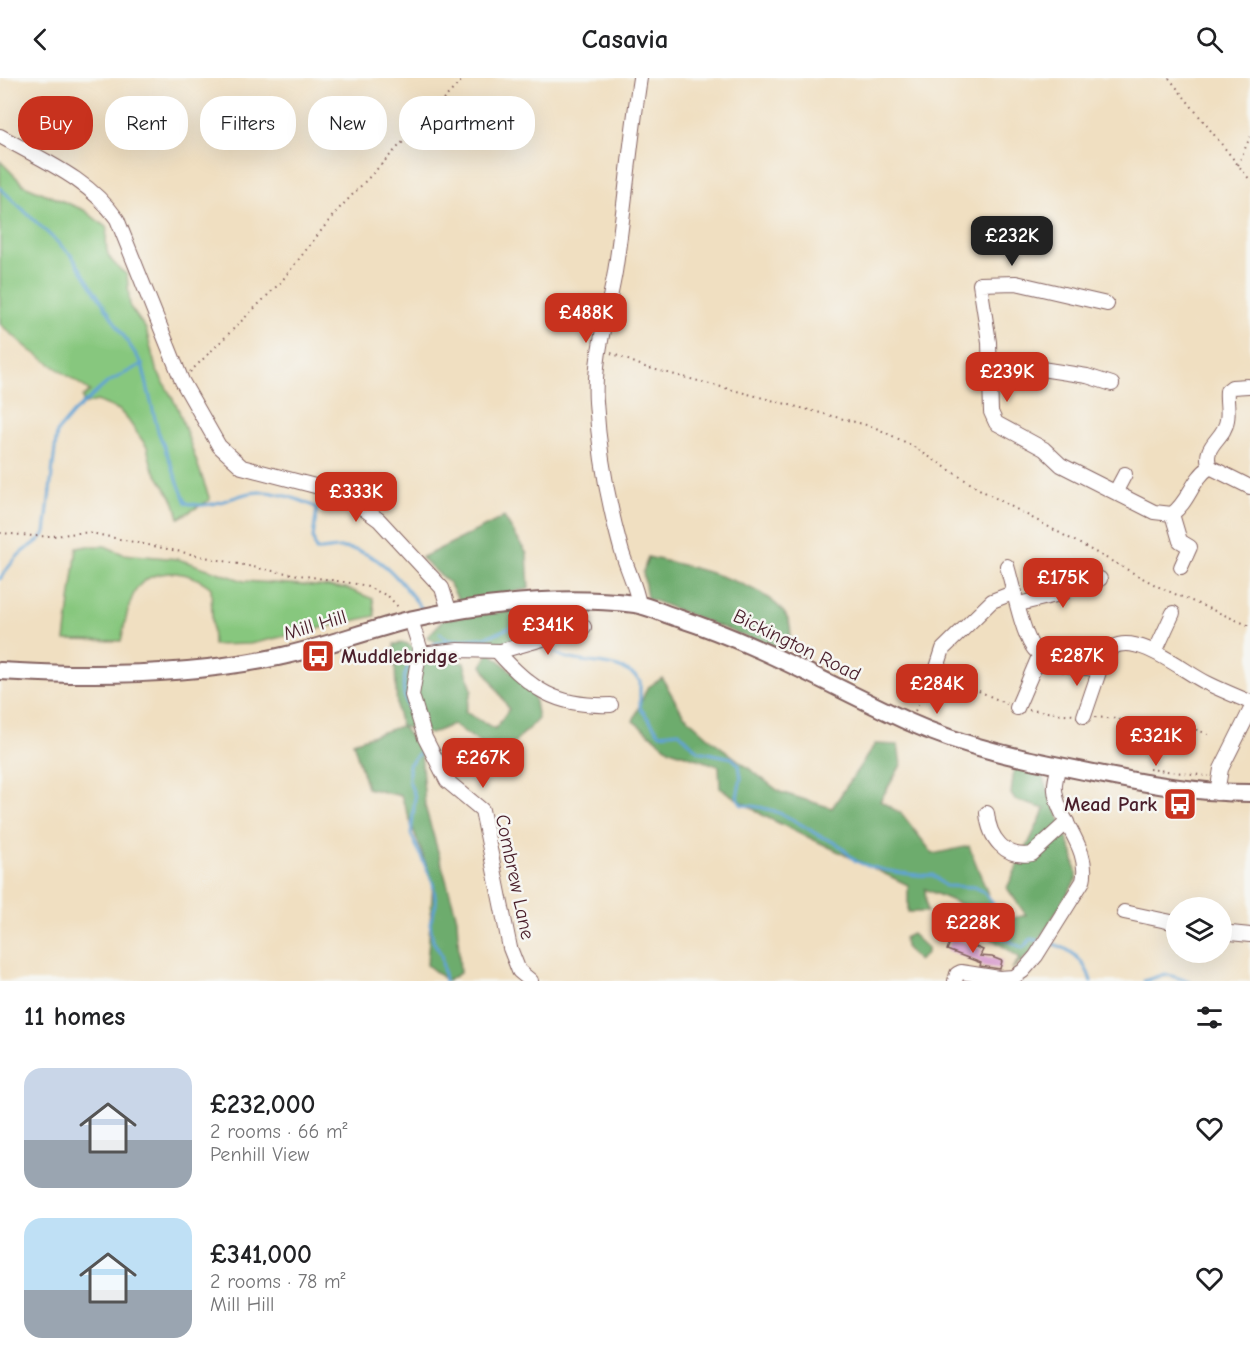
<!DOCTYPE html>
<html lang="en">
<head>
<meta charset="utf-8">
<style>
	:root { --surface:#fff; --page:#f2f2f2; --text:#202124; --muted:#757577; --accent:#c8321e }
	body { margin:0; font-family:"Comic Neue",sans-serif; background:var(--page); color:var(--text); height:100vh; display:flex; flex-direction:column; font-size:22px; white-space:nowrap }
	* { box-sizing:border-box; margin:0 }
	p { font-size:20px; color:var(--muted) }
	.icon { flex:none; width:33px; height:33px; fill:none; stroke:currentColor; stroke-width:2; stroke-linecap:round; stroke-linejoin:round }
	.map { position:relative; height:903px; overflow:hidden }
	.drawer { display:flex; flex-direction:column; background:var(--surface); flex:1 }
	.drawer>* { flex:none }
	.banner { position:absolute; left:18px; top:18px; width:600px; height:54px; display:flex; gap:12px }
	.fabs { position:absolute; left:1166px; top:819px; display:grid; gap:12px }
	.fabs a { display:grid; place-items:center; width:66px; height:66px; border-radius:50%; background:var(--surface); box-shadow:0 6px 24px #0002; font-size:30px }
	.price { position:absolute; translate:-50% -51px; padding:0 14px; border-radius:12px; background:var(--accent); color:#fff; font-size:20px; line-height:39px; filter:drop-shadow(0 2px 3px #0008) }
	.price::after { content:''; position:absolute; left:50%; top:36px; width:18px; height:14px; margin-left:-9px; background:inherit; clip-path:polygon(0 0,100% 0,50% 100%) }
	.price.active { background:#222; color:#fff }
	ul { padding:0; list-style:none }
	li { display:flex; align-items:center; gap:18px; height:150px; padding:0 24px }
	li span { display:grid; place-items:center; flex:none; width:168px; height:120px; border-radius:18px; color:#555 }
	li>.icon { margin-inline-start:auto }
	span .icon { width:72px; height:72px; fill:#fffc; stroke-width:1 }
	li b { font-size:26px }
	h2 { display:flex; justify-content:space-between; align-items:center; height:72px; padding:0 24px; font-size:26px }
	.pill { padding:0 21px; border-radius:24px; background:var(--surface); box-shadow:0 6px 24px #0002; font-size:21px; line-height:54px }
	.pill.active { background:var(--accent); color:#fff }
	header { display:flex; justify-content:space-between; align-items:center; height:78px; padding:0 24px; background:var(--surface); font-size:27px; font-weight:700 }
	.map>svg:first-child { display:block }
</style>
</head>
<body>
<header><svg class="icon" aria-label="back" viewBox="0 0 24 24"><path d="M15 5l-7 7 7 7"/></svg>Casavia<svg class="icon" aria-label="search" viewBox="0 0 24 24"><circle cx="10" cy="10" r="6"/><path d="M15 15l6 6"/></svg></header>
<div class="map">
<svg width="1250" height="903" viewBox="0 0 1250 903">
	<rect width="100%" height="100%" fill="#f6f6f2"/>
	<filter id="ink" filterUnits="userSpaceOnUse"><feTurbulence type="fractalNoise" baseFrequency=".0167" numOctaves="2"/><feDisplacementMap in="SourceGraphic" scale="12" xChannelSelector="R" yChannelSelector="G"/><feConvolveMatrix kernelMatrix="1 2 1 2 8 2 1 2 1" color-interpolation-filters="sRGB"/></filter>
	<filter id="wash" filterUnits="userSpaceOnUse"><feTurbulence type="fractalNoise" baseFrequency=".008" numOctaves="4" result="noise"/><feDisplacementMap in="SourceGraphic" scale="24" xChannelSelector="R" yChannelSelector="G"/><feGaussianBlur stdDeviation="1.35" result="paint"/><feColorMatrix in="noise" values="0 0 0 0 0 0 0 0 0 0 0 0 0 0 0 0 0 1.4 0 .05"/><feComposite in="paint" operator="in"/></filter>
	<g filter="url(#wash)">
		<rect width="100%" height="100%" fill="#f0dfc1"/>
		<g fill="#87c77e" stroke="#687354" stroke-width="1.5">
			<path d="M0 83 24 107 84 132 107 150C104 176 107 181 127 197L130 229 146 251 156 291 178 330 210 422 179 440 175 425 152 389 147 369 128 342 119 332 97 323 83 327V319L90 313 30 272 0 246Z"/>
			<path d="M88 468H105L123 476 178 481 244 503 346 510 373 521 375 538 250 566 213 567 211 510C202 502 188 496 176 495 130 493 130 526 121 563L65 562 77 470Z"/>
		</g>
		<g fill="#6dac6d" stroke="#5c664c" stroke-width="1.5">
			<polygon points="504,439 527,476 529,511 459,523 449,505 421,480"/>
			<path d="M648 479C685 488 822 513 784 574L647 520 643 494Z"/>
			<polygon points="553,528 597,534 541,545 503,566 443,568 427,559 444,541"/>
			<polygon points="405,565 437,580 464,585 472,612 465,634 495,651 509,631 482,588 489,573 533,613 538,641 500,679 453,646 431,656 402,648 421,673 425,728 457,840 460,895 447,903 427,887 433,805 401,718 367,710 353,664 401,648 397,632 394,566"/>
			<polygon points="662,600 683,636 713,663 780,714 832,730 875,666 898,667 901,687 880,723 902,736 933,776 969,768 999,844 1026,837 1007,810 1045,731 1015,722 1011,716 1015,682 1040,691 1073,776 1077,800 1031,875 1012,891 1020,880 959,839 969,830 925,811 927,834 908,834 908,807 764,738 720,710 719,688 670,672 633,643 647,610"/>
			<polygon points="912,856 927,870 927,875 918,883 905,869 904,860"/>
		</g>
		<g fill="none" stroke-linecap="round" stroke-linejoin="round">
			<g stroke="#60a3d4" stroke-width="3">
				<path d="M0 110 72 178 142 286 158 353 186 425C217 434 238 412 263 414 280 415 302 422 317 430L313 460 316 472C325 473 334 469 344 470 382 474 401 504 423 532"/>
				<path d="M0 501C7 491 13 482 22 474 31 467 39 465 45 455L57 354 74 334 107 305 142 286"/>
				<path d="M440 555 447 562C460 561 476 562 489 558 511 551 514 541 536 559"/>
				<path d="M544 565C548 569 553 574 559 577 584 589 619 579 640 603V630L660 656 679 654 698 673 732 680 739 687 741 700 737 719 742 727C775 729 791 740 818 757 825 761 833 763 839 767 845 772 850 779 856 783 871 791 917 799 933 797L945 808 975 809C993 819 999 831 994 851L997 857 1023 870 1031 861 1039 863"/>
				<polyline points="433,567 447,562"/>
				<path d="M412 582C397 604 404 622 414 645"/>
				<polyline points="418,659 421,673 409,687 409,703 415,719 411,756 433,805 436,826 430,845 433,863 441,876 445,903"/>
				<path d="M1049 865C1071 870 1085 882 1091 903"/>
				<polyline points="1144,903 1165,896 1189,903"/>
			</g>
		</g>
		<g id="blocks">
			<polygon fill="#d9a2d0" points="952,859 983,872 980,878 992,879 1002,883 1000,891 980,888 981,885 947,872"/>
		</g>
	</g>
	<g filter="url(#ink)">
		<use href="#blocks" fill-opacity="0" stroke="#846260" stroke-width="1.5"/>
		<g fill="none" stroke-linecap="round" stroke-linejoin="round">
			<defs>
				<g id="minor">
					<path d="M0 58C42 82 88 100 117 141L182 303 219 368 242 389 342 415 379 442 442 510 450 535"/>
					<path d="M1107 226 1016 205 980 206 989 264 991 334 996 345 1044 371 1061 387 1154 434 1172 436C1189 424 1192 401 1210 389"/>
					<polyline points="992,293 1022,288 1087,298 1112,306"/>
					<path d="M1210 389C1201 367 1225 361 1227 342 1229 333 1226 323 1227 313L1232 309 1248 308"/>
					<polyline points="1210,389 1250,409"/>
					<polyline points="1116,413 1125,396"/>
					<polyline points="1172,436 1180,463 1190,469 1181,489"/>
					<path d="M1007 488C1013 508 1021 551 1032 568 1043 587 1080 590 1100 591L1113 569C1139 555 1184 594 1207 605 1221 612 1236 618 1250 624"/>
					<polyline points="1019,526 1064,515 1073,493 1100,501"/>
					<path d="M639 527C636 506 625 488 620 467 607 420 599 373 596 324 593 281 608 235 615 194 625 129 630 64 640 0"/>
					<polyline points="411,542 420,570 412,617 425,660 447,703 482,732 510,870 519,893 531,903"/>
					<path d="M497 573C531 612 557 629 611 627"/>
					<polyline points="1155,574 1173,535"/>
					<polyline points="420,576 458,572 501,573 584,549"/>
					<polyline points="936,593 943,571 992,523 1015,514"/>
					<polyline points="1017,630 1040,576"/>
					<polyline points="1084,638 1100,591"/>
					<polyline points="1217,715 1221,691 1250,633"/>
					<path d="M987 735C989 760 1005 781 1032 776L1067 744"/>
					<polyline points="1124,834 1176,845"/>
					<polyline points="1221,854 1250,857"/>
					<path d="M955 903 957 896 961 894 999 900 1014 899 1023 893 1036 878 1083 803C1091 770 1058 743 1055 712 1054 704 1057 695 1059 688"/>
				</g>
				<path id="major" d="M0 593C93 599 187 598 278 579 322 570 365 553 409 542 484 525 559 517 635 526 649 528 664 536 678 540 759 566 831 608 909 644 966 670 1028 682 1089 694 1142 705 1196 715 1250 715"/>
			</defs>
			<use href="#minor" stroke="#846260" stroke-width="16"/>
			<use href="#major" stroke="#846260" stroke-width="20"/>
			<g stroke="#846260" stroke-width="2" stroke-dasharray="1.5 4.5" stroke-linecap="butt">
				<polyline points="1169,0 1250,102"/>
				<polyline points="1238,87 1250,59"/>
				<polyline points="611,275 645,289 874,349 911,367 979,411 1161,510 1250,548"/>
				<polyline points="190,294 281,204 335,135 464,0"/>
				<path d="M0 455C16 456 32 459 48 458 65 458 72 454 91 455L267 492 363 507 388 518 400 531"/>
				<polyline points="946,598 1007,626"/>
				<polyline points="1029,632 1074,637"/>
				<polyline points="915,633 930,603"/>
				<polyline points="1095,639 1183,647 1208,656"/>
				<polyline points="1149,691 1209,698"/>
			</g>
			<use href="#minor" stroke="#fff" stroke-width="14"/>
			<use href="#major" stroke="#fff" stroke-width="16"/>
		</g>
	</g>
	<defs>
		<symbol id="bus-square" viewBox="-11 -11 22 22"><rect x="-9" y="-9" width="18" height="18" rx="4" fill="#c8321e" stroke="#f6f6f2"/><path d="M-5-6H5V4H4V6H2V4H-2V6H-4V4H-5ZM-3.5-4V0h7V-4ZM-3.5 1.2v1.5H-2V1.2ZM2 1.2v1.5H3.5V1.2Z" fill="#fff"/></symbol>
	</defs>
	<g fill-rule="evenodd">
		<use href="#bus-square" x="299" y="559" width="38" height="38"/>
		<use href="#bus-square" x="1161" y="707" width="38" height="38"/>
	</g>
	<g text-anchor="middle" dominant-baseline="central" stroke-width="5" stroke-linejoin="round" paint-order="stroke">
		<g font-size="20" fill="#4a1f2b" stroke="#f6f6f2">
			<text transform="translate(315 547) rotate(-16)">Mill Hill</text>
			<text transform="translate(797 567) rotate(26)">Bickington Road</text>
			<text transform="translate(515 799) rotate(78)">Combrew Lane</text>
		</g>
		<g font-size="20" font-weight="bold" fill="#4a1f2b" stroke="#f6f6f2" text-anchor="start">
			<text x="341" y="578">Muddlebridge</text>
			<text x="1157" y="726" text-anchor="end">Mead Park</text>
		</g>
	</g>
</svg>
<div class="fabs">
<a><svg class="icon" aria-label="layers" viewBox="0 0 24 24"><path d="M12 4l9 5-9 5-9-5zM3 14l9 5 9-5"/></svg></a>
</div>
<b class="price active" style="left:1012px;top:189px">£232K</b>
<b class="price" style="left:586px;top:266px">£488K</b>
<b class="price" style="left:1007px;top:325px">£239K</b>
<b class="price" style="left:356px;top:445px">£333K</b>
<b class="price" style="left:1063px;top:531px">£175K</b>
<b class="price" style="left:548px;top:578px">£341K</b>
<b class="price" style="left:1077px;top:609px">£287K</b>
<b class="price" style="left:937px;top:637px">£284K</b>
<b class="price" style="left:1156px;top:689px">£321K</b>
<b class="price" style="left:483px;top:711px">£267K</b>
<b class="price" style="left:973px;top:876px">£228K</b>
<div class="banner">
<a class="pill active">Buy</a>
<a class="pill">Rent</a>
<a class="pill">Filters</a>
<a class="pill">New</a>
<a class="pill">Apartment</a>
</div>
</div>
<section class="drawer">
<h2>11 homes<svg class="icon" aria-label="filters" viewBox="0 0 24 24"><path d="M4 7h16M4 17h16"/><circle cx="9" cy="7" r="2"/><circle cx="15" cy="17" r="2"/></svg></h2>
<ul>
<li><span style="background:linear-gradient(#c9d6e8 60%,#9aa5b1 0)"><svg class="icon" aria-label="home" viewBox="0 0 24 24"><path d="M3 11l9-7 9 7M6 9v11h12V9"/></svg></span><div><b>£232,000</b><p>2 rooms · 66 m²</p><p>Penhill View</p></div><svg class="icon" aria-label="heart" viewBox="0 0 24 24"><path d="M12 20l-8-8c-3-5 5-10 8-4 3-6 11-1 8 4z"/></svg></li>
<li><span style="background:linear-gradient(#bfe0f5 60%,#9aa5b1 0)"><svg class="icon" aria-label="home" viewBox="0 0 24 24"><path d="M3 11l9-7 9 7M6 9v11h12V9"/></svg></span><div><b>£341,000</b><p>2 rooms · 78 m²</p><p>Mill Hill</p></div><svg class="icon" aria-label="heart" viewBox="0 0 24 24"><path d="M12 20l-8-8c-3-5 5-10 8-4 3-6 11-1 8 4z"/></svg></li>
</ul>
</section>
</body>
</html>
